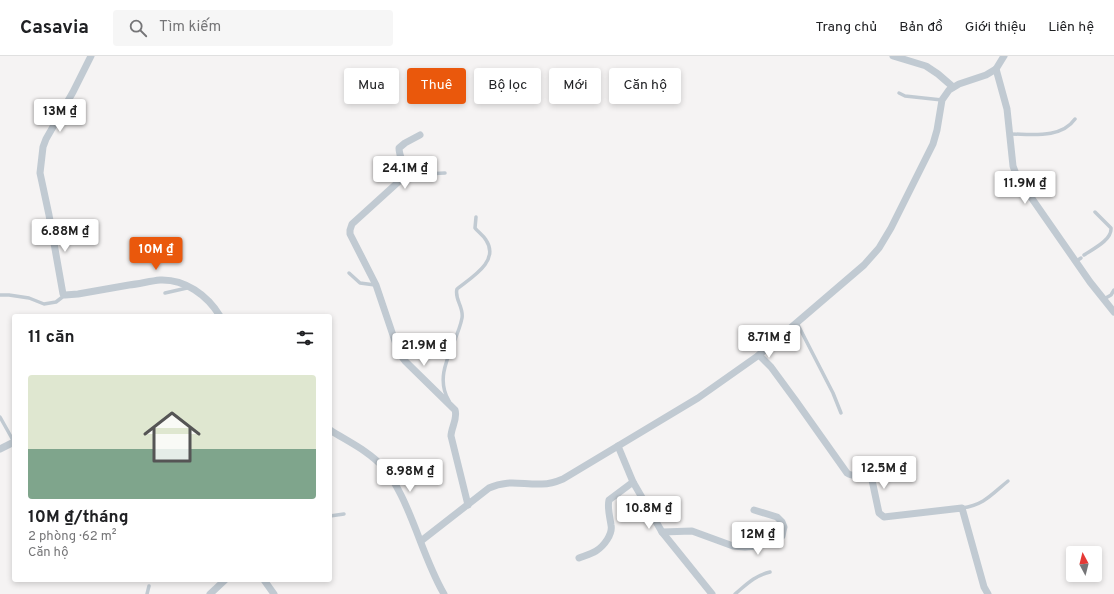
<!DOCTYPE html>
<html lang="vi">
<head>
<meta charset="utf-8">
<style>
	:root { --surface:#fff; --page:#f6f6f6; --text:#202124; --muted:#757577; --line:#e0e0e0; --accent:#ea580c }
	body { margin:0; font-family:Overpass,sans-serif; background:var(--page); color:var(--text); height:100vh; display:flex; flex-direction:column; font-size:15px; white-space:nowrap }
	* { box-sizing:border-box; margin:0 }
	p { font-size:13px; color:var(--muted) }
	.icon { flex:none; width:22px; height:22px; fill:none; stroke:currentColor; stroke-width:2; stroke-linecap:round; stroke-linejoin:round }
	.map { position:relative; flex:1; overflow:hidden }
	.sheet { position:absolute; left:12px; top:258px; width:320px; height:268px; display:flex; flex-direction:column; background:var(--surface); border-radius:4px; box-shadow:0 2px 6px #0003 }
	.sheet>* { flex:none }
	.hud { position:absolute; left:344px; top:12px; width:380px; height:36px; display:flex; gap:8px }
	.needle { width:26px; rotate:353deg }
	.tools { position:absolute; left:1066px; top:490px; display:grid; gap:8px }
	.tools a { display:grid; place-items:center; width:36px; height:36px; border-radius:4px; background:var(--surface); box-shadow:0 2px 6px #0003; font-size:20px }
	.price { position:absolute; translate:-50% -34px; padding:0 9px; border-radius:4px; background:#fff; color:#222; font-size:13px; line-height:26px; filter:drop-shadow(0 1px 2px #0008) }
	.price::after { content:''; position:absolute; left:50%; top:24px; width:12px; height:9px; margin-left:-6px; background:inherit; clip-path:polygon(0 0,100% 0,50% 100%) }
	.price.active { background:var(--accent); color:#fff }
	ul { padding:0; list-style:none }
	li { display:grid; align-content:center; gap:8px; height:212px; padding:0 16px }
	li span { display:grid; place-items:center; height:124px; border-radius:4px; color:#555 }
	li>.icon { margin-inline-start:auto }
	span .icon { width:72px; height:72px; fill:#fffc; stroke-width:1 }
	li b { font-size:17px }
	h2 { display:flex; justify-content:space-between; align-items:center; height:48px; padding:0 16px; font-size:17px }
	.tag { padding:0 14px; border-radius:4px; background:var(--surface); box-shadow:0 2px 6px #0003; font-size:14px; line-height:36px }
	.tag.active { background:var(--accent); color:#fff }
	header { display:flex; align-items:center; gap:24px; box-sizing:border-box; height:56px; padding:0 20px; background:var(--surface); border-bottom:1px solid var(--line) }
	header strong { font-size:19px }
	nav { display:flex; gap:22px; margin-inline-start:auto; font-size:14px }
	.search { width:280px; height:36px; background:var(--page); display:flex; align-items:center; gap:10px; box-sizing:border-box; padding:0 14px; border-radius:4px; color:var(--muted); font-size:15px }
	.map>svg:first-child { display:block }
</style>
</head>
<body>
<header>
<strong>Casavia</strong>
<div class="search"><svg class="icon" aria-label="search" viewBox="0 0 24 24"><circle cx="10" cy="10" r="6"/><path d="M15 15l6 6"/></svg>Tìm kiếm</div>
<nav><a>Trang chủ</a><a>Bản đồ</a><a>Giới thiệu</a><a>Liên hệ</a></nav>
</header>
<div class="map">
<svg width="1114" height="538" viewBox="0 0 1114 538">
	<rect width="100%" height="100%" fill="#f5f3f3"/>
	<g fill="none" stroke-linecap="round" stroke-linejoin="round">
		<g stroke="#c1cad2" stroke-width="3.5">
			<polyline points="899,37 905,40 942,44"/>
			<path d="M1010 78C1031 78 1061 83 1075 63"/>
			<polyline points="406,119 445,117"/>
			<path d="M1084 199C1093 193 1112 184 1111 172L1095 156"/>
			<polyline points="1075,206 1081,202"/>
			<polyline points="349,217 360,227 375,229"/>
			<polyline points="165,237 187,232"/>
			<polyline points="0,239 9,239 29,242 44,248 56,246 65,239"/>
			<polyline points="1104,243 1111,239 1114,234"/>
			<polyline points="797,267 833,337 841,357"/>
			<path d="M449 345C432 317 457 289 462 262 464 251 454 243 457 233 472 221 500 205 486 184 483 179 478 176 475 172L476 161"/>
			<polyline points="0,361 14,386"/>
			<path d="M962 452C984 449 992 438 1008 425"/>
			<polyline points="330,460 344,458"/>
			<polyline points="147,538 149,530"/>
			<path d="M735 538C747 528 754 520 770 516"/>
		</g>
		<g stroke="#c1cad2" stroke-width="7">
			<path d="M91 0 73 36 46 83 43 91 40 117 49 159 63 238 65 239 78 238C95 235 112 232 129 229 139 228 150 225 160 224 185 223 207 239 220 260"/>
			<polyline points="893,0 926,10 938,18 953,31"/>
			<polyline points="996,13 1007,53 1013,110 1017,121 1090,226 1114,256"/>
			<path d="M420 79 405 87 399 92C399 102 406 110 406 119L352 168 350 174V178L376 229 399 297 405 305 455 354C458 362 451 372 451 380L468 449"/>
			<path d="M759 299 771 311 796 345 847 417C855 423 864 416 872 424L879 457 884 461 962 452 984 531 988 538"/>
			<path d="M330 374C347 385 369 395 383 411 391 419 396 429 401 439 417 471 426 507 444 538"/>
			<polyline points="618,390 633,426 662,476 712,538"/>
			<polyline points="0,393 14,386"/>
			<polyline points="662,476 692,475 733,490 745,491 757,490 778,484 782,480 783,475 784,471 782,466 777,461 754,454"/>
			<path d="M421 485 489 432C508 423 523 429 542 428 550 428 556 426 563 423L698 342 759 299 864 209 879 192 891 172 933 88 937 74 942 44 949 34 959 28 986 19 996 13 1004 0"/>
			<path d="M579 502C584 500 591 498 596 495 604 490 613 478 611 469 610 461 607 452 609 444L633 426"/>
			<polyline points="264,524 274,538"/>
			<polyline points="210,538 225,524"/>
		</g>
	</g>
</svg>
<div class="tools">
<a><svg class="needle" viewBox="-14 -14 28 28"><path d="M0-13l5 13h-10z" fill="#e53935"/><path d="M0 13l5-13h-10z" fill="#757577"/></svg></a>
</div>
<b class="price" style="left:60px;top:77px">13M ₫</b>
<b class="price" style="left:405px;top:134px">24.1M ₫</b>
<b class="price" style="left:1025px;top:149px">11.9M ₫</b>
<b class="price" style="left:65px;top:197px">6.88M ₫</b>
<b class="price active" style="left:156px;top:215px">10M ₫</b>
<b class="price" style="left:769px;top:303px">8.71M ₫</b>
<b class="price" style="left:424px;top:311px">21.9M ₫</b>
<b class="price" style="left:884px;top:434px">12.5M ₫</b>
<b class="price" style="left:410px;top:437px">8.98M ₫</b>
<b class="price" style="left:649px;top:474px">10.8M ₫</b>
<b class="price" style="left:758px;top:500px">12M ₫</b>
<div class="hud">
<a class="tag">Mua</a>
<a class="tag active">Thuê</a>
<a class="tag">Bộ lọc</a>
<a class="tag">Mới</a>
<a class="tag">Căn hộ</a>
</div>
<section class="sheet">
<h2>11 căn<svg class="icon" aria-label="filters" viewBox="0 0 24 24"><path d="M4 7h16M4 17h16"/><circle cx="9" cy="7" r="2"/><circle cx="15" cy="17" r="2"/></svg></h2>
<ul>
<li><span style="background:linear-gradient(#dfe7d0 60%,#7fa58c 0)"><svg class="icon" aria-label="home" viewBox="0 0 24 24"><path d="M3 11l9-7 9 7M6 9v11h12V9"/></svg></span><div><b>10M ₫/tháng</b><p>2 phòng · 62 m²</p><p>Căn hộ</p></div></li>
</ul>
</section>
</div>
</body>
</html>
